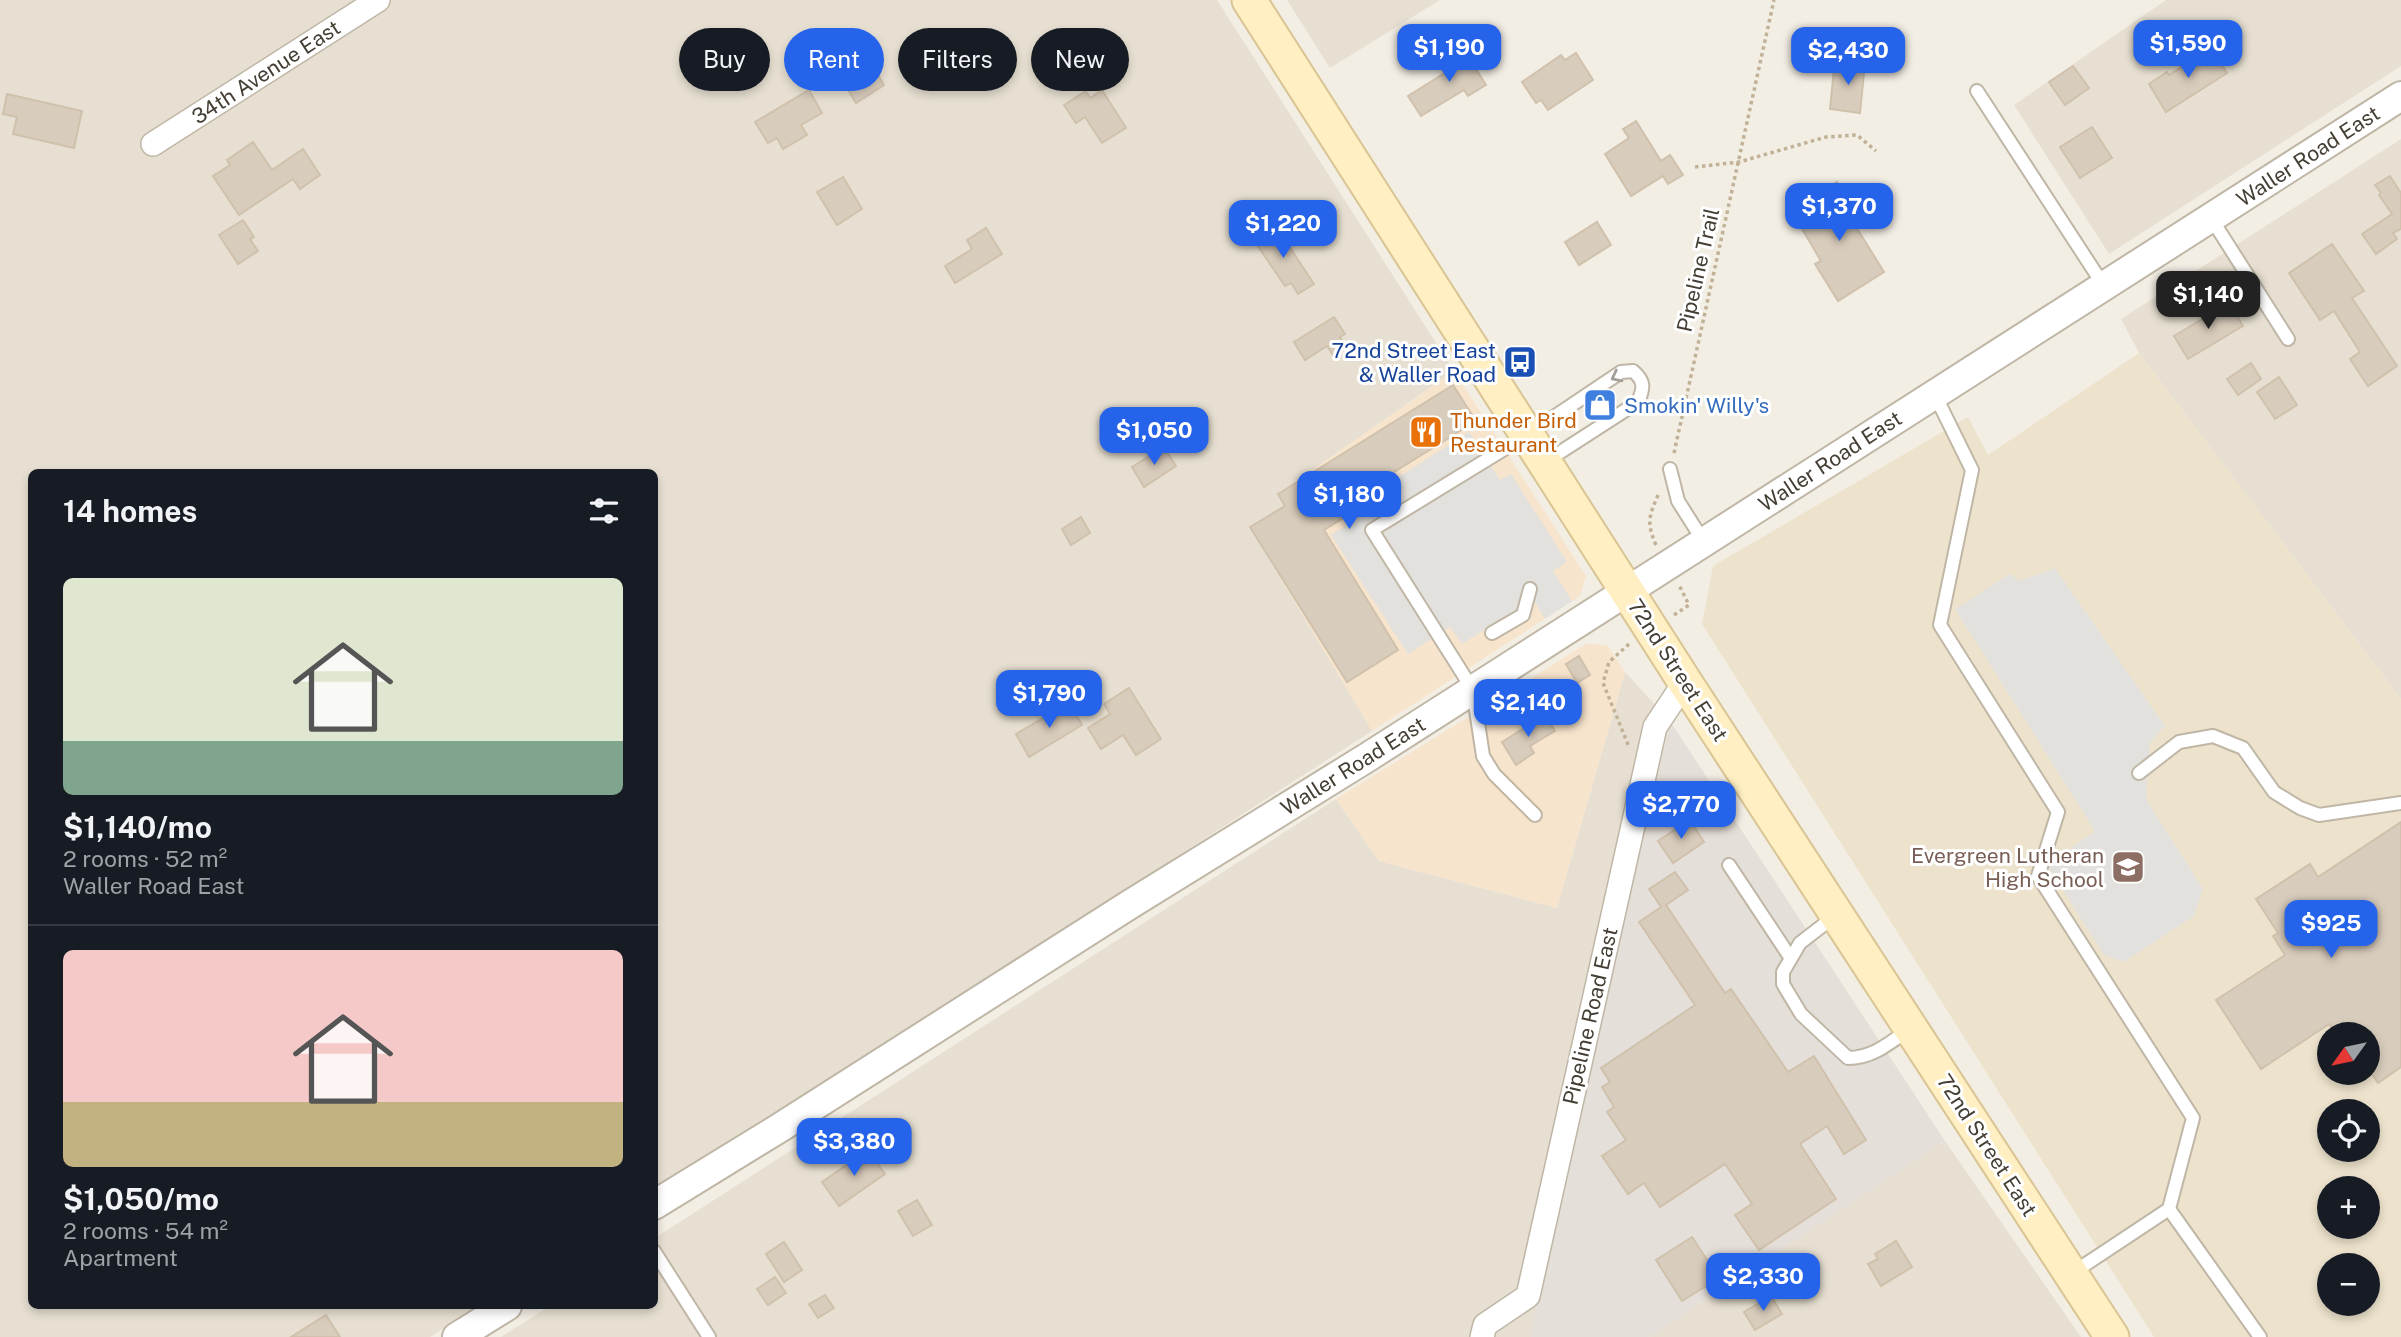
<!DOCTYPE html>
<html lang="en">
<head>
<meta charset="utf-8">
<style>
	:root { --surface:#171b24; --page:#20242c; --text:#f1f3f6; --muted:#9ea1a6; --line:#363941; --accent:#2563eb }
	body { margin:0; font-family:"Public Sans",sans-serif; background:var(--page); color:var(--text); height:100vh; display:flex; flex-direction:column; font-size:26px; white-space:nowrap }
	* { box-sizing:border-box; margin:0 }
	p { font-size:23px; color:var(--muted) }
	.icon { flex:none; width:38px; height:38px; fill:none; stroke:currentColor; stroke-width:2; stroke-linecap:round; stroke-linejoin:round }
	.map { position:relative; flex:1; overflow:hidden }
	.drawer { position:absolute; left:28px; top:469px; width:630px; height:840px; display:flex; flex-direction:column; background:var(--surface); border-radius:10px; box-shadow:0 4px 10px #0003 }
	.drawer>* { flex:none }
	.banner { position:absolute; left:679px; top:28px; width:665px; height:63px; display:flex; gap:14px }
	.needle { width:46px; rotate:237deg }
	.fabs { position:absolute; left:2317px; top:1022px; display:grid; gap:14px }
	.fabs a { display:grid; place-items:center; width:63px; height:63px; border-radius:50%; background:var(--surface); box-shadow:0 4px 10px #0003; font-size:35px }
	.price { position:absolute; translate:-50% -60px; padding:0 16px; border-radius:14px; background:var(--accent); color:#fff; font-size:23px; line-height:46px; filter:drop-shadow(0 2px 4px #0008) }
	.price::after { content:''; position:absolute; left:50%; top:42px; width:21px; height:16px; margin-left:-10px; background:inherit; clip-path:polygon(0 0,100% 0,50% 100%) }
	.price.active { background:#222; color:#fff }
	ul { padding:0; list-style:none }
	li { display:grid; align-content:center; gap:14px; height:371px; padding:0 35px }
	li+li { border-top:2px solid var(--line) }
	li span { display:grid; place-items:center; height:217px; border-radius:10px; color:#555 }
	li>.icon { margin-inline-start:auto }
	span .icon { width:126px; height:126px; fill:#fffc; stroke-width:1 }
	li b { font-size:30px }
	h2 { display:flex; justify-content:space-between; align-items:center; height:84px; padding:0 35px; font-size:30px }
	.tag { padding:0 24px; border-radius:32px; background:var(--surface); box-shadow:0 4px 10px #0003; font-size:24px; line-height:63px }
	.tag.active { background:var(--accent); color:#fff }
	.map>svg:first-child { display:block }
</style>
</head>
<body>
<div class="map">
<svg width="2401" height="1337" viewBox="0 0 2401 1337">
	<rect width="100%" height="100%" fill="#f3eee4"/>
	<g fill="#e7e0d2">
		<polygon points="0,0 1217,0 1454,371 1278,494 1285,506 1251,527 1372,731 655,1192 654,472 32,472 32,1306 479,1306 430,1337 0,1337"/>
		<polygon points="1287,0 1440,0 1330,68"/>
		<polygon points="2166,0 2401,0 2401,66 2109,254 2014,105"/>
		<polygon points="2401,139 2401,699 2139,353 2121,319"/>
		<polygon points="1625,672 1670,721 1530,1337 501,1337 550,1306 654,1306 655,1238 1336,799 1379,861 1557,908"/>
		<polygon points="1945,1141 2081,1337 1649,1337"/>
	</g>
	<g fill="#f7e4cd">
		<polygon points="1454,371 1586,576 1580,596 1372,731 1250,527 1284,506 1278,494"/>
		<polygon points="1586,644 1607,645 1625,672 1557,908 1379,861 1336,799"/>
	</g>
	<polygon fill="#e5dfd9" points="1670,721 1945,1141 1649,1337 1530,1337"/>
	<path fill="#ede3cd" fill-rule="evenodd" d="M2139 353 2401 699V1337H2154L1702 624 1713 566 1968 417 1988 455ZM2329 1034H2368V1073H2329ZM2329 1111H2368V1150H2329ZM2329 1188H2368V1227H2329ZM2329 1265H2368V1304H2329Z"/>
	<g fill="#e3e1dd">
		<polygon points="1469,432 1500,480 1511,474 1567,562 1553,571 1572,601 1545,619 1533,599 1462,644 1450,627 1408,654 1331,535 1380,504 1374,493"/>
		<polygon points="2055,568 2165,726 2150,743 2146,799 2203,889 2194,916 2124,962 2104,955 2047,865 2095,831 1955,609 2010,574 2020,581"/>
	</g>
	<g fill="#d8ccbc" stroke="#d0c1ac" stroke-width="2">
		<polygon points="1882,30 1893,46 1872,61 1861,44"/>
		<polygon points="2211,48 2227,73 2166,112 2149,84 2167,72 2169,75"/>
		<polygon points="862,49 884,85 856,103 834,66"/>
		<polygon points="1464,50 1486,85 1468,96 1464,90 1421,116 1408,96 1451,69 1446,61"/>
		<polygon points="1576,53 1593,80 1548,110 1541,100 1536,103 1522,82 1561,55 1565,60"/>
		<polygon points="1843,61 1865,63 1860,113 1830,109 1834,69 1842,69"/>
		<polygon points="2073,66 2089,88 2065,105 2049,82"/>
		<polygon points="809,90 822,113 801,125 807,135 783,149 777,138 768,143 755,122"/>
		<polygon points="1102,90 1126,128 1102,143 1085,117 1076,123 1064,105 1086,91 1090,98"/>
		<polygon points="7,94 82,111 74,148 13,134 17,117 3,114"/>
		<polygon points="1636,121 1661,161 1670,155 1683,175 1668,184 1663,176 1631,196 1605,154 1629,138 1623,129"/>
		<polygon points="2092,127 2112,158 2080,178 2060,147"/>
		<polygon points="253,142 272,170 303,149 320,175 300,189 293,179 239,215 213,176 230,165 227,160"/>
		<polygon points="2390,176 2401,193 2401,229 2393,233 2397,239 2376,254 2362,234 2392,214 2379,195 2381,193 2375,185"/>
		<polygon points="843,177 862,209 837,225 817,192"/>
		<polygon points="1837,182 1859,219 1853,222 1884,272 1838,301 1815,264 1821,261 1798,222 1809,215 1802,204"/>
		<polygon points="243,220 254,237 250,239 258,251 238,264 219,235"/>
		<polygon points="1597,222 1611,245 1579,265 1565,242"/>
		<polygon points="1275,225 1314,284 1298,294 1291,283 1285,286 1253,239"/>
		<polygon points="986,228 1002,254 955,283 945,266 972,249 967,240"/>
		<polygon points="2332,244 2364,291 2352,298 2397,366 2368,386 2350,359 2360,352 2334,311 2320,320 2289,273"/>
		<polygon points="2229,303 2243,326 2188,359 2174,336"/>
		<polygon points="1334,317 1345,334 1340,337 1346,347 1333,355 1327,346 1305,360 1294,342"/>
		<polygon points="2251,363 2261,379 2238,395 2227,379"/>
		<polygon points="2279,377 2297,405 2275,419 2257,392"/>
		<polygon points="1453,385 1476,421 1346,502 1353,512 1324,530 1398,650 1347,682 1250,527 1285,506 1278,494"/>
		<polygon points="1164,447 1176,466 1144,487 1132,467"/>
		<polygon points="1081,517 1090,533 1071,545 1062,529"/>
		<polygon points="1579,656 1590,675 1577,683 1566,664"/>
		<polygon points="1129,688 1161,739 1136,755 1123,735 1101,749 1088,728 1110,714 1104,704"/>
		<polygon points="1069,703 1082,725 1029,757 1016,734"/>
		<polygon points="1545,715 1555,731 1530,746 1534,753 1516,765 1502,742"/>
		<polygon points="1690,820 1704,842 1673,863 1658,841"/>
		<polygon points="2401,822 2401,1067 2378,1083 2368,1068 2368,1034 2336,1034 2329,1024 2261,1069 2216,1000 2285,955 2273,936 2278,933 2256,899 2310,864 2318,877"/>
		<polygon points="1675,872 1688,890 1666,905 1725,993 1731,989 1788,1072 1814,1056 1866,1140 1844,1154 1827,1126 1800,1144 1836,1199 1759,1250 1735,1215 1752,1204 1725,1164 1660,1207 1644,1183 1628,1194 1602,1156 1626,1140 1607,1112 1614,1107 1602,1087 1610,1082 1601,1068 1695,1005 1639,922 1661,907 1649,889"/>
		<polygon points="868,1150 885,1174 839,1206 822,1182"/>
		<polygon points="917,1200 932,1225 913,1236 898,1211"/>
		<polygon points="1692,1237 1719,1278 1682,1301 1656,1260"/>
		<polygon points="1896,1241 1912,1267 1881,1286 1868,1264 1878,1259 1875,1254"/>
		<polygon points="784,1242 802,1270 784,1282 766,1254"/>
		<polygon points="775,1277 786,1293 768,1305 757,1289"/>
		<polygon points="825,1295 834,1308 818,1318 809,1304"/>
		<polygon points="1771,1296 1782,1314 1755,1330 1744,1312"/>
		<polygon points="326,1315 340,1337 291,1337"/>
	</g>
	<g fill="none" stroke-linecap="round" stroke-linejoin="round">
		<defs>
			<g id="service">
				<polyline points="1977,91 2104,286"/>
				<polyline points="2211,218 2288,339"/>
				<polyline points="1935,395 1972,470 1940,625 2058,812 2038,876 2193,1118 2169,1209 2071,1274"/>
				<polyline points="1670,469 1678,501 1704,542"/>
				<polyline points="1492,633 1523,615 1530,589"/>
				<polyline points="2139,773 2179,742 2213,736 2243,748 2274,792 2300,808 2319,815 2401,803"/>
				<path d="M1535 815 1494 774 1483 756 1473 690 1372 530 1527 435 1621 372 1633 371C1645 381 1644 388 1638 402L1545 462"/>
				<polyline points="1729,865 1790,957"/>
				<path d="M1835 916 1800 943 1783 972V984L1801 1014 1848 1058C1873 1058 1891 1042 1911 1028"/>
				<polyline points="2169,1209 2260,1337"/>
				<polyline points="654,1251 709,1337"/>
			</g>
			<g id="minor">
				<polyline points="153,144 378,0"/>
				<polyline points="1482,1337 1485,1325 1528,1296 1655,727 1685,682"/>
			</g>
			<g id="tertiary">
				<polyline points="654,1205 781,1127 1129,905 1368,757 2401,96"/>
				<polyline points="457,1337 507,1306"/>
			</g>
			<polyline id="secondary" points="1249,0 1685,682 2112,1337"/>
		</defs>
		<use href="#service" stroke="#bfb6a6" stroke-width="16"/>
		<use href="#minor" stroke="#bfb6a6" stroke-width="26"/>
		<use href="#tertiary" stroke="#bfb6a6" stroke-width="32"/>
		<use href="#secondary" stroke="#d9c493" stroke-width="37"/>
		<g stroke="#c1b197" stroke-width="3.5" stroke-dasharray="3.5 3.5" stroke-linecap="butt">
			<polyline points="1695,167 1739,162 1826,137 1857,135 1876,151"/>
			<polyline points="1674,453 1774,0"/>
			<path d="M1656 545C1646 522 1649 516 1659 493"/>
			<polyline points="1674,615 1689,605 1679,585"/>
			<polyline points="1629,644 1609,662 1603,683 1629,747"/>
		</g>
		<use href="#service" stroke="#fff" stroke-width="12"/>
		<use href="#minor" stroke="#fff" stroke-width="23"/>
		<use href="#tertiary" stroke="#fff" stroke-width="28"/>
		<use href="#secondary" stroke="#ffefc2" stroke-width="33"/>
	</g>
	<defs><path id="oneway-chevron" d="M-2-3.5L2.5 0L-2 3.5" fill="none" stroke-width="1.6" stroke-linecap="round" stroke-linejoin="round" transform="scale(1.75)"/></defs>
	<use stroke="#a29e9a" href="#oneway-chevron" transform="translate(1616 377) rotate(153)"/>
	<defs>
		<symbol id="bus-square" viewBox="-11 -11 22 22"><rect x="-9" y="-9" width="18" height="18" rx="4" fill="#1a4fb4" stroke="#fff"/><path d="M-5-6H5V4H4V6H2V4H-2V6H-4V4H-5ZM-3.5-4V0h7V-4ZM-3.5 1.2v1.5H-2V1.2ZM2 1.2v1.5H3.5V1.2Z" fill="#fff"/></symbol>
		<symbol id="shop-square" viewBox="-11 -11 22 22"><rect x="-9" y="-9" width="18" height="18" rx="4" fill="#3f7fe0" stroke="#fff"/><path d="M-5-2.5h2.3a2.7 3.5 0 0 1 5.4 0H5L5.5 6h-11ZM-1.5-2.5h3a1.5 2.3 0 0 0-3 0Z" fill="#fff"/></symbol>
		<symbol id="restaurant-square" viewBox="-11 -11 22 22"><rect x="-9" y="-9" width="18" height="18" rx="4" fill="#e8710a" stroke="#fff"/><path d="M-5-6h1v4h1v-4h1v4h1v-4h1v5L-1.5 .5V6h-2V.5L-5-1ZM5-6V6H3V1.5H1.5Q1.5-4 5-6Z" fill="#fff"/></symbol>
		<symbol id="school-square" viewBox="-11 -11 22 22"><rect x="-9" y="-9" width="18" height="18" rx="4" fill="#8d6e63" stroke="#fff"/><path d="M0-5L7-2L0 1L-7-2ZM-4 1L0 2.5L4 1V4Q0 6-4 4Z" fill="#fff"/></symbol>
	</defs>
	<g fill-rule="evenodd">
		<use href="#bus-square" x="1501" y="343" width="38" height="38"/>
		<use href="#shop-square" x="1581" y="386" width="38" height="38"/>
		<use href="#restaurant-square" x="1407" y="413" width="38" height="38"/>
		<use href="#school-square" x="2109" y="848" width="38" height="38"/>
	</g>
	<g text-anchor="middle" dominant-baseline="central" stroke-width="6" stroke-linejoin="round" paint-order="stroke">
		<g font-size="21" fill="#453e34" stroke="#fff">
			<text transform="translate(266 72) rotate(-33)">34th Avenue East</text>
			<text transform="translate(2308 156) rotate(-33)">Waller Road East</text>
			<text transform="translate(1698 270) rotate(-77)">Pipeline Trail</text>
			<text transform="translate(1830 461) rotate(-33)">Waller Road East</text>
			<text transform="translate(1678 670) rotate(57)">72nd Street East</text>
			<text transform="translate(1353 766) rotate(-32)">Waller Road East</text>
			<text transform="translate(1590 1016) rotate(-77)">Pipeline Road East</text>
			<text transform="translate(1987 1145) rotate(57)">72nd Street East</text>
		</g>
		<g font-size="21" fill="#164399" stroke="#fff" text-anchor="end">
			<text x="1496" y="350">72nd Street East<tspan x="1496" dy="24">&amp; Waller Road</tspan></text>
		</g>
		<g font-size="21" fill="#366cbe" stroke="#fff" text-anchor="start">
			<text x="1624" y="405">Smokin' Willy's</text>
		</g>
		<g font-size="21" fill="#c56008" stroke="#fff" text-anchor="start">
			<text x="1450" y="420">Thunder Bird<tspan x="1450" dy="24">Restaurant</tspan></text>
		</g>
		<g font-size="21" fill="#785e54" stroke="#fff" text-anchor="end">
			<text x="2104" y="855">Evergreen Lutheran<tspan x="2104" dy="24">High School</tspan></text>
		</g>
	</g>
</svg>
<div class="fabs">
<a><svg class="needle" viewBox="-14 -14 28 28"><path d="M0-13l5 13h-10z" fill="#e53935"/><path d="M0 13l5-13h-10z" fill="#9ea1a6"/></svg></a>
<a><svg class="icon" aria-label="locate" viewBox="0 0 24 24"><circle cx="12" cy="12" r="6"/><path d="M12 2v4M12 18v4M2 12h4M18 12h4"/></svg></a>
<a>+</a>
<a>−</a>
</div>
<b class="price" style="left:2188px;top:80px">$1,590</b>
<b class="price" style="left:1449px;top:84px">$1,190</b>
<b class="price" style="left:1848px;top:87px">$2,430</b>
<b class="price" style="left:1839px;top:243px">$1,370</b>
<b class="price" style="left:1283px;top:260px">$1,220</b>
<b class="price active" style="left:2208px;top:331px">$1,140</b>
<b class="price" style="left:1154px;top:467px">$1,050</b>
<b class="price" style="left:1349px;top:531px">$1,180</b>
<b class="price" style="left:1049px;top:730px">$1,790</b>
<b class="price" style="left:1528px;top:739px">$2,140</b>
<b class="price" style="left:1681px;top:841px">$2,770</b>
<b class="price" style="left:2331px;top:960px">$925</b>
<b class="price" style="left:854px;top:1178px">$3,380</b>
<b class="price" style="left:1763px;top:1313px">$2,330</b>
<div class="banner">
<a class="tag">Buy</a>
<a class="tag active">Rent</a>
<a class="tag">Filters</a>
<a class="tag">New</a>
</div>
<section class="drawer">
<h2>14 homes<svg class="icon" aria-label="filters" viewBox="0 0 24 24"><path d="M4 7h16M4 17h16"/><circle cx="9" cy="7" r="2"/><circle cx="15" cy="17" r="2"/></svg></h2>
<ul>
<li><span style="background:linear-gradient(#dfe7d0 75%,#7fa58c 0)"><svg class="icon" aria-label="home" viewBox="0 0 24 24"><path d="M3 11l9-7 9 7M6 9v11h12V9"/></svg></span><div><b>$1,140/mo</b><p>2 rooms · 52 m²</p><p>Waller Road East</p></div></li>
<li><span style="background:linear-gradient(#f6c9c9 70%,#c2b280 0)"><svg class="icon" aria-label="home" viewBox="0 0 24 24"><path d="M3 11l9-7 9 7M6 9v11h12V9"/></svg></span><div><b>$1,050/mo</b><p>2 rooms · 54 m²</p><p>Apartment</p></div></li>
</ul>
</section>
</div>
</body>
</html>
